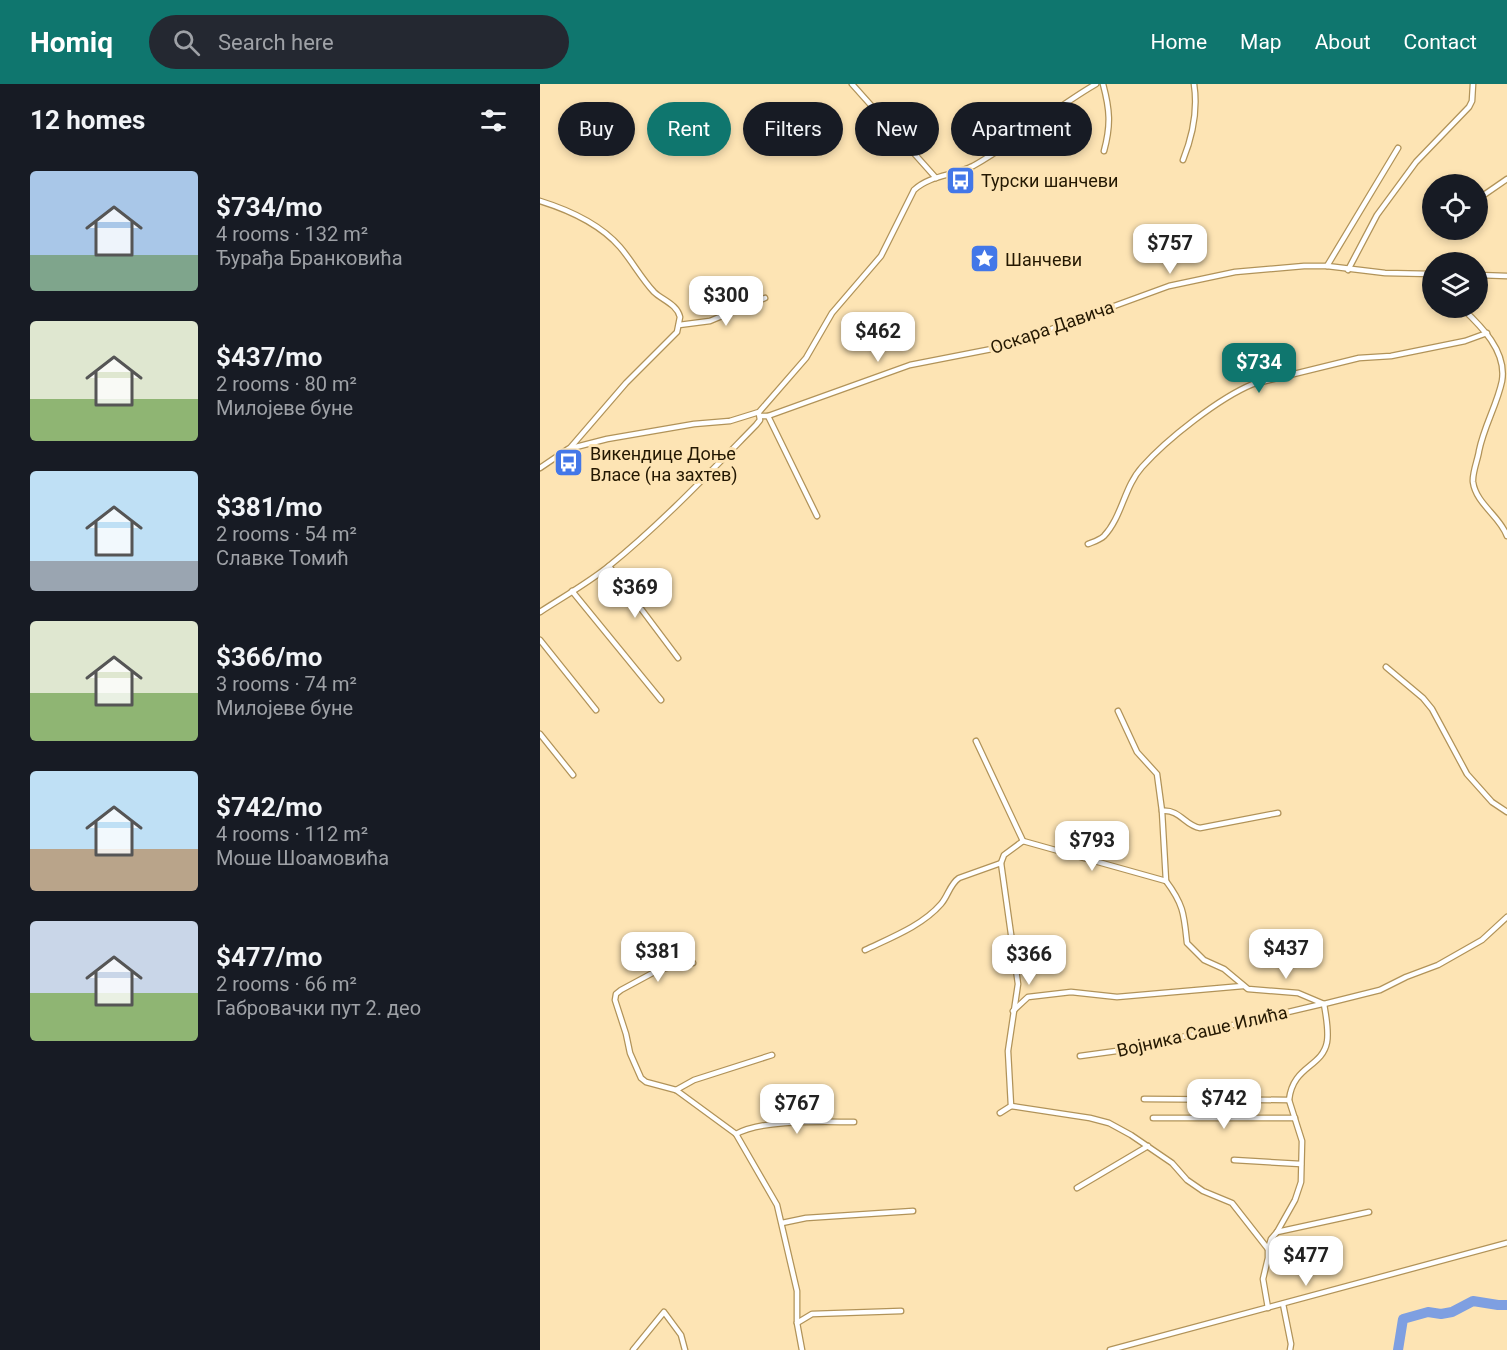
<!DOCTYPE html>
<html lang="en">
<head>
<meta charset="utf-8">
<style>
	:root { --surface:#171b24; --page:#242831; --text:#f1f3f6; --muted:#9ea1a6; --accent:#0f766e }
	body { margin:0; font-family:Roboto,sans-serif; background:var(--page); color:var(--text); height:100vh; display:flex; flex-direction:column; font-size:22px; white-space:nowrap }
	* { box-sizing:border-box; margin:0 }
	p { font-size:20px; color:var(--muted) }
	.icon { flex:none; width:33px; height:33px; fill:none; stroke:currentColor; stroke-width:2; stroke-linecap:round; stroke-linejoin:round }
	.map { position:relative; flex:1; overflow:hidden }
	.details { display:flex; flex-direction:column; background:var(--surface); width:540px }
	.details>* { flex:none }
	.top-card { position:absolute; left:18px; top:18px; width:570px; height:54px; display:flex; gap:12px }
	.tools { position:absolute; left:882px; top:90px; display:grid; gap:12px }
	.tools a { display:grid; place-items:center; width:66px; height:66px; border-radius:50%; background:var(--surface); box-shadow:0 3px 9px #0003; font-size:30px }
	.price { position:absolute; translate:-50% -51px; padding:0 14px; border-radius:12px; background:#fff; color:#222; font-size:20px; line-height:39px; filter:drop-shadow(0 2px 3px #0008) }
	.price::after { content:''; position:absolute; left:50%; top:36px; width:18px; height:14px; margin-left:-9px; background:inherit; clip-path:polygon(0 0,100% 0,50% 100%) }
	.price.current { background:var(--accent); color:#fff }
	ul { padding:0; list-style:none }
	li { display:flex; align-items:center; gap:18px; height:150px; padding:0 30px }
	li span { display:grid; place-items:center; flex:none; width:168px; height:120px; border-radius:6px; color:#555 }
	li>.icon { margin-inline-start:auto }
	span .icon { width:72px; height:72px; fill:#fffc; stroke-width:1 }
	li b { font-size:26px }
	h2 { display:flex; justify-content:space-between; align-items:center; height:72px; padding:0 30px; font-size:26px }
	.chip { padding:0 21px; border-radius:27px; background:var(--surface); box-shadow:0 3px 9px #0003; font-size:21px; line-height:54px }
	.chip.current { background:var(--accent); color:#fff }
	header { display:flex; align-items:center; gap:36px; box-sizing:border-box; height:84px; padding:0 30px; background:var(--accent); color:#fff }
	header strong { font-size:28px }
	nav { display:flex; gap:33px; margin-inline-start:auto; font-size:21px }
	.search { width:420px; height:54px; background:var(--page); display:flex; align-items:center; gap:15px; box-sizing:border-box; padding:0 21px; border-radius:33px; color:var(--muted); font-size:22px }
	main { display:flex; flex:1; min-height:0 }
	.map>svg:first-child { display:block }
</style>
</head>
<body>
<header>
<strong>Homiq</strong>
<div class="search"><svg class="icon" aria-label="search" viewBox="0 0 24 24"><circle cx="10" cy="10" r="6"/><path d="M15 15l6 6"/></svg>Search here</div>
<nav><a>Home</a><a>Map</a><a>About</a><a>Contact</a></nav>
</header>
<main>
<section class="details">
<h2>12 homes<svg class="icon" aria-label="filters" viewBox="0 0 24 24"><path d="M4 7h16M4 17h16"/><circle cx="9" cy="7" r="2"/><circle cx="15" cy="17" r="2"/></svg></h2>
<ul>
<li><span style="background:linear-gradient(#a9c7e8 70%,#7fa58c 0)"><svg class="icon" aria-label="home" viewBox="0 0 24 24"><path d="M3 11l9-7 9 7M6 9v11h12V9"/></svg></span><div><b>$734/mo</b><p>4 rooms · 132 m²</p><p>Ђурађа Бранковића</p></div></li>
<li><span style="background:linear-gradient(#dfe7d0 65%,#8fb573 0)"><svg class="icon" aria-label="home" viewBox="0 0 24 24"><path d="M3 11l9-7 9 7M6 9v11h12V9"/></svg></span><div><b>$437/mo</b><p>2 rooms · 80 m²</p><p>Милојеве буне</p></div></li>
<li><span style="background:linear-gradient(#bfe0f5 75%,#9aa5b1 0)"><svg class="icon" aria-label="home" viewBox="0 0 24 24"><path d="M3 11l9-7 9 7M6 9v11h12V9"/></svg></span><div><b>$381/mo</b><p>2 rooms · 54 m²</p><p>Славке Томић</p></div></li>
<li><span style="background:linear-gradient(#dfe7d0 60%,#8fb573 0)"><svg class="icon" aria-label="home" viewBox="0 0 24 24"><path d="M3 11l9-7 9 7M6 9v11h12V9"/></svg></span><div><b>$366/mo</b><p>3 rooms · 74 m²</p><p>Милојеве буне</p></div></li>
<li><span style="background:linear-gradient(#bfe0f5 65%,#b9a48a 0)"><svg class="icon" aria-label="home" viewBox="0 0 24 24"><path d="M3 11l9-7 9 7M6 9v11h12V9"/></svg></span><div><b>$742/mo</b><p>4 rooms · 112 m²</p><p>Моше Шоамовића</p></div></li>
<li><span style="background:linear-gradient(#c9d6e8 60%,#8fb573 0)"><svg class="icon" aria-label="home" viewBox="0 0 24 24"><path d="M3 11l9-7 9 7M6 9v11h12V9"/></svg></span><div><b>$477/mo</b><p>2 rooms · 66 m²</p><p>Габровачки пут 2. део</p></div></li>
</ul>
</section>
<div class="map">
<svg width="967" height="1266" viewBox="0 0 967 1266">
	<rect width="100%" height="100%" fill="#fde4b4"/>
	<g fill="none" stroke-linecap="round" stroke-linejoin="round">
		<polyline stroke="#7e9fe1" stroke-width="10" points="858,1266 863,1235 888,1228 901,1230 912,1228 933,1217 958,1221 967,1221"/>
		<defs>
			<g id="street">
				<polyline points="312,0 396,94"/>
				<path d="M563 0C570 26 571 41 564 67"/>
				<path d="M643 76C653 51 658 26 654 0"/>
				<polyline points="938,115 967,95"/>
				<path d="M0 117C29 126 60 140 80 163 92 177 101 194 114 208 122 216 137 220 140 233L137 248 86 299 30 364"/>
				<polyline points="787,182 858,64"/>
				<polyline points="808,186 837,131 876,78 929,23 932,17 933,0"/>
				<polyline points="938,191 967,192"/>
				<path d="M922 224C941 242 967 267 962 297 957 321 944 342 939 367 938 375 932 389 933 398 936 420 960 432 967 452"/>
				<polyline points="139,241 170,237 225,214"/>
				<polyline points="221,332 228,332 370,281 462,263 629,202 695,188 764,182 787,182 845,189 892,190"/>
				<polyline points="228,332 277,432"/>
				<path d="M0 384 28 365 67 355 154 340 190 337 219 328 266 274 292 229 341 172 374 106C390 91 413 92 433 82 476 58 514 24 556 0"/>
				<path d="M548 460C553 458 560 456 564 452 582 433 584 403 602 383 627 355 679 314 713 300L819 274 851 272 925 257 947 249"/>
				<polyline points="69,482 138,574"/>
				<polyline points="32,507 121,616"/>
				<path d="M0 528C23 513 48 499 69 482 122 439 169 389 216 341L220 336 219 330"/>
				<polyline points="0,556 56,626"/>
				<polyline points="846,583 883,614 892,625 927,690 952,718 967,728"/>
				<polyline points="578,627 597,668 617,690 622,727 626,797"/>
				<polyline points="0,650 33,691"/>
				<polyline points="436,657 483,757"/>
				<path d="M622 727C640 725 645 742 660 744L738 729"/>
				<path d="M483 757 626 797C644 821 644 831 647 859L664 876 684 885 708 905 758 909 784 920"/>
				<path d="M325 866C350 854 382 842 401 820 408 812 410 800 419 794L461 779"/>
				<polyline points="153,879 120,885 81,906 76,910 75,916 86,950 90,969 101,994 106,998 136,1006 196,1050 237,1121 257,1207 257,1239 262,1266"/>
				<polyline points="784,920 840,906 866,893 898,881 942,856 967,833"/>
				<polyline points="473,927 488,913 531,908 577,913 703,902"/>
				<polyline points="540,972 591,965 782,920"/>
				<polyline points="136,1006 154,996 232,971"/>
				<polyline points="604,1015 749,1016"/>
				<polyline points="471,1022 550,1034 569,1039 591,1051 632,1079 647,1096 663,1107 692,1119 728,1165"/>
				<polyline points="460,1029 471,1022 468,967 478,900 461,779 464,771 483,757"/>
				<polyline points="613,1034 755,1034"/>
				<path d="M196 1050C223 1035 283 1038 314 1038"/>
				<polyline points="694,1076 761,1080"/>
				<polyline points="537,1104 608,1062"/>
				<polyline points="242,1139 266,1134 373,1127"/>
				<polyline points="737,1148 829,1128"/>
				<polyline points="743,1220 751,1260 750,1266"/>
				<path d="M728 1224 723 1195 728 1174V1165L731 1155 737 1148 755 1116 761 1098 762 1057 749 1016C753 981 782 984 787 958 789 946 786 932 784 920"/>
				<polyline points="257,1239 272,1230 361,1227"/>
				<polyline points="93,1266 124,1228 141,1251 145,1266"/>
				<polyline points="570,1266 967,1159"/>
			</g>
		</defs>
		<use href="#street" stroke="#b19359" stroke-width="7"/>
		<use href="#street" stroke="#fff" stroke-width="4.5"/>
	</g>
	<defs>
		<symbol id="bus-square" viewBox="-11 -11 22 22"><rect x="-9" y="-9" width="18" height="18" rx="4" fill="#4377e8" stroke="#fde4b4"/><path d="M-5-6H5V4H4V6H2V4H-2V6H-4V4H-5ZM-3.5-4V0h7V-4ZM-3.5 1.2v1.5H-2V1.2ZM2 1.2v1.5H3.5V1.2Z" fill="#fff"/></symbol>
		<symbol id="sight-square" viewBox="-11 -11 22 22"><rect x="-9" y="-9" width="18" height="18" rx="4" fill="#4377e8" stroke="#fde4b4"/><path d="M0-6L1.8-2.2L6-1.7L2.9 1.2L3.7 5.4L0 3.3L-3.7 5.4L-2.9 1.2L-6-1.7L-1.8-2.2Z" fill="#fff"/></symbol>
	</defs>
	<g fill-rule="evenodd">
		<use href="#bus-square" x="404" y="80" width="33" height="33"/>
		<use href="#sight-square" x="428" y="158" width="33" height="33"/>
		<use href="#bus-square" x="12" y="362" width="33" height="33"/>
	</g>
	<g text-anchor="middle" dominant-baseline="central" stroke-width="6" stroke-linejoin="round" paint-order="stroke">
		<g font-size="18" fill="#241802" stroke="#fde4b4" text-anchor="start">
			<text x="441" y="96">Турски шанчеви</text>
			<text x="465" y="175">Шанчеви</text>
			<text x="50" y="369">Викендице Доње<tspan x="50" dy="21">Власе (на захтев)</tspan></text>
		</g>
		<g font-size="18" fill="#241802" stroke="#fde4b4">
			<text transform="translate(512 243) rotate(-19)">Оскара Давича</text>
			<text transform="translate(662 947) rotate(-13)">Војника Саше Илића</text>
		</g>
	</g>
</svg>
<div class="tools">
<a><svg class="icon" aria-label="locate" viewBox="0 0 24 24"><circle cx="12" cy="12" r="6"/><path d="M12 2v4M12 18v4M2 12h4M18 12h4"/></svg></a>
<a><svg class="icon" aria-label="layers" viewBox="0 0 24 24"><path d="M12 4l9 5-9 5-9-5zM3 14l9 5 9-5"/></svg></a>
</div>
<b class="price" style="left:630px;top:191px">$757</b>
<b class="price" style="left:186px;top:243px">$300</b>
<b class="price" style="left:338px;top:279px">$462</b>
<b class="price current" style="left:719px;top:310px">$734</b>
<b class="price" style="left:95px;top:535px">$369</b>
<b class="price" style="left:552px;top:788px">$793</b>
<b class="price" style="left:746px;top:896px">$437</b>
<b class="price" style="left:118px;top:899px">$381</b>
<b class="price" style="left:489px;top:902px">$366</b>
<b class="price" style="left:684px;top:1046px">$742</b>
<b class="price" style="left:257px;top:1051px">$767</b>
<b class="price" style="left:766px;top:1203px">$477</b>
<div class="top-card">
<a class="chip">Buy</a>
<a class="chip current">Rent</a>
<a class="chip">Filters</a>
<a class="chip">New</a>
<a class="chip">Apartment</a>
</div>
</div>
</main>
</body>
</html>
